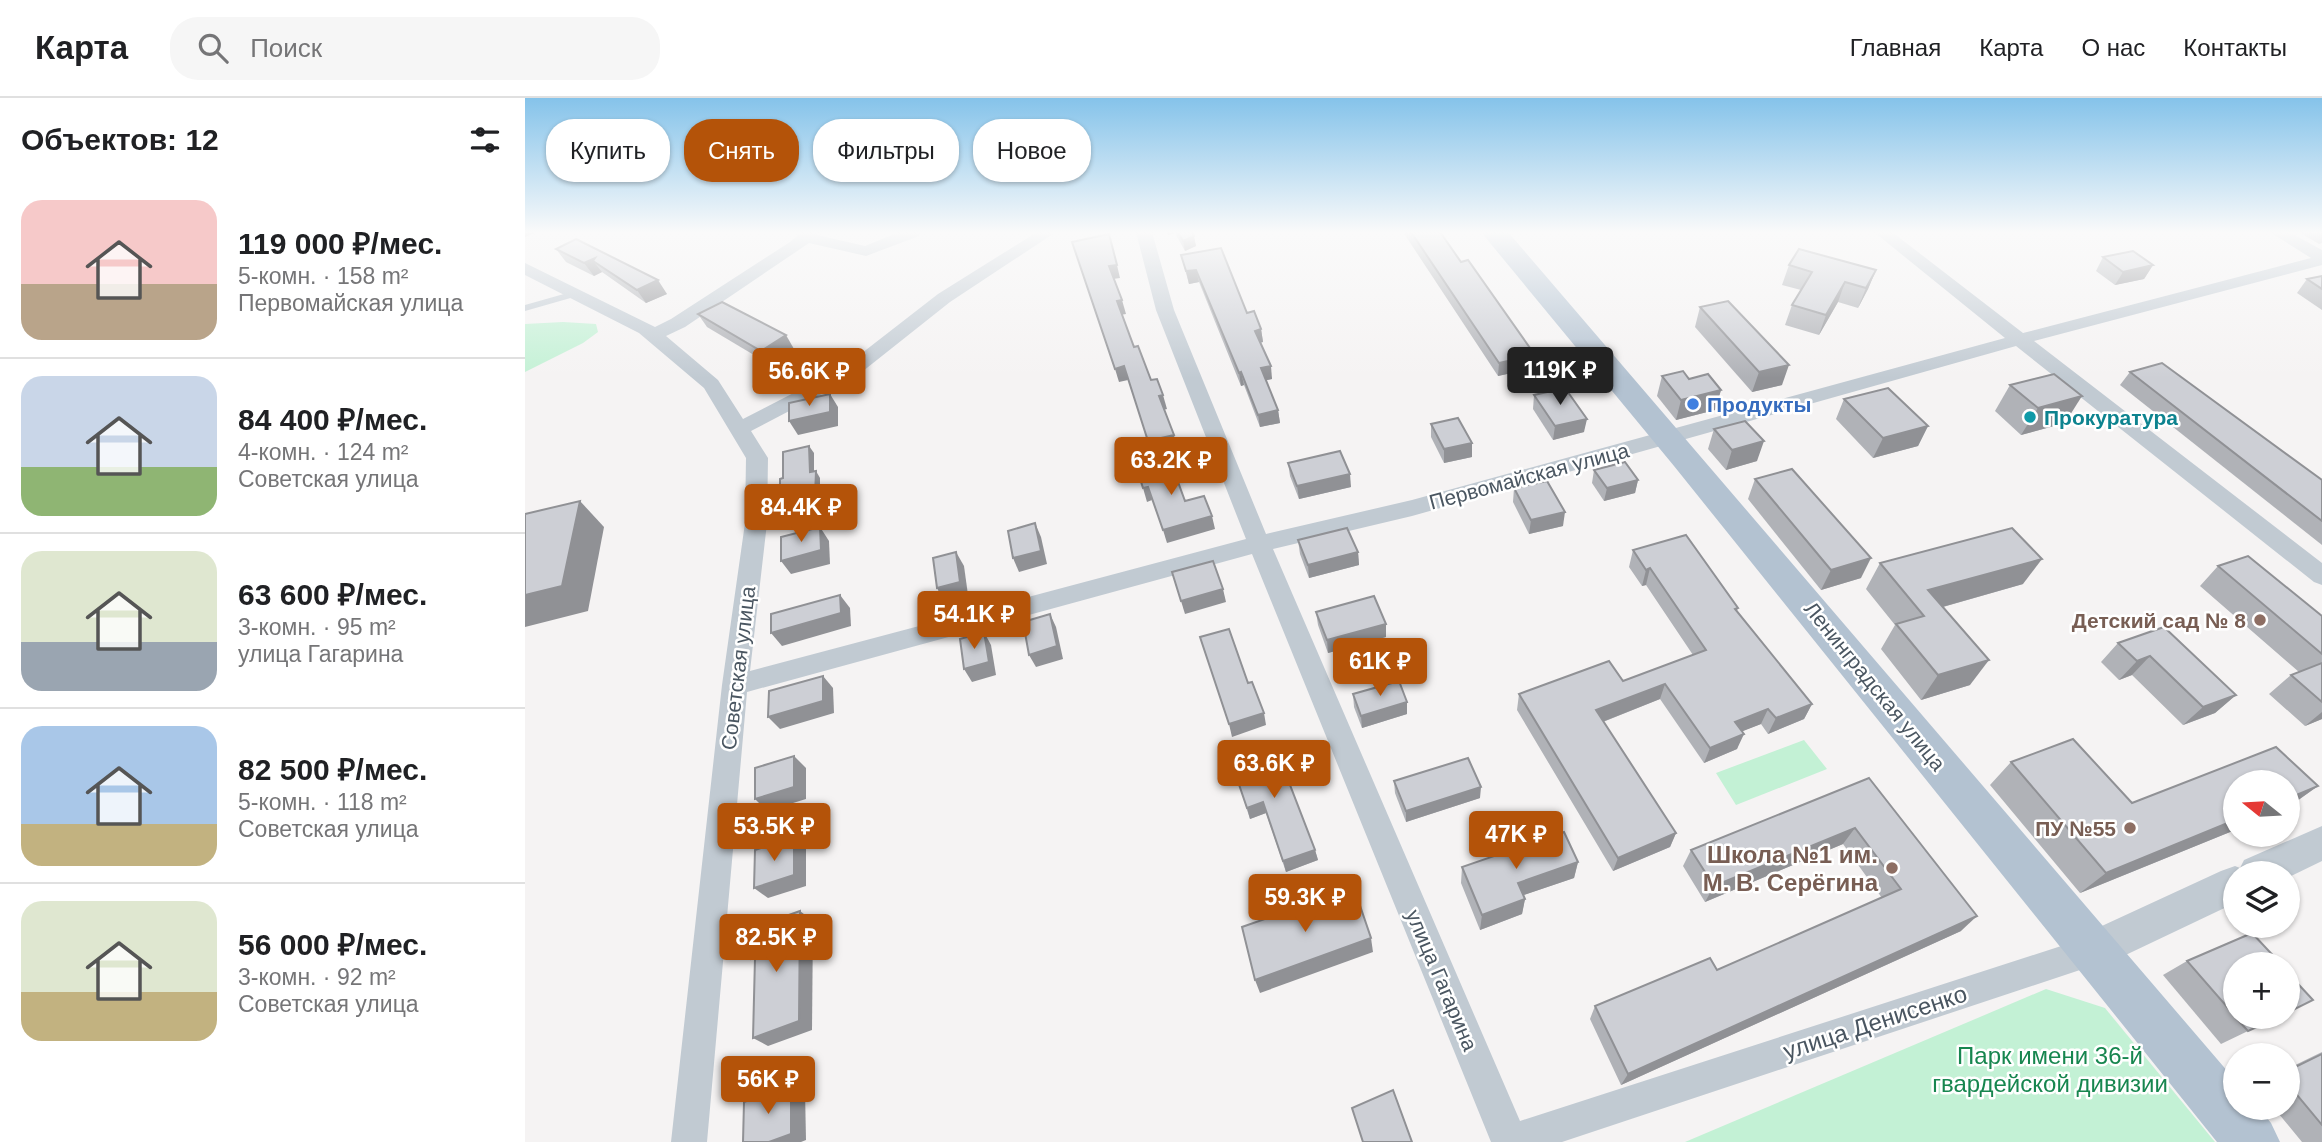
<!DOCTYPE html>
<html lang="ru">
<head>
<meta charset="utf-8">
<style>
	:root { --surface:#fff; --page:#f6f6f6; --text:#202124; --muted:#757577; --line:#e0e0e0; --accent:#b45309 }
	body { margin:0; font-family:Arial,sans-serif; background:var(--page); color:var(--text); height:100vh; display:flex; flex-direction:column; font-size:26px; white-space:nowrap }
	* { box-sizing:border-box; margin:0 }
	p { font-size:23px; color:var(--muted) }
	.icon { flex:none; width:38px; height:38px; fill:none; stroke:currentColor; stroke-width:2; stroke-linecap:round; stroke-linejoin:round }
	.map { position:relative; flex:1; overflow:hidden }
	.details { display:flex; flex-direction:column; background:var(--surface); width:525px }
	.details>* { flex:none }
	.guide { position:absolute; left:21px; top:21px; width:665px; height:63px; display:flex; gap:14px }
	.needle { width:46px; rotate:288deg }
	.fabs { position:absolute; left:1698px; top:672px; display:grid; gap:14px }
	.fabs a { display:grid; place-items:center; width:77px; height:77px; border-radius:50%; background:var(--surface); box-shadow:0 2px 5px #0004; font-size:35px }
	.price { position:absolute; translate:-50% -60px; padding:0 16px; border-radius:7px; background:var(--accent); color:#fff; font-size:23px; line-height:46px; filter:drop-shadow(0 2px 4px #0008) }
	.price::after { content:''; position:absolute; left:50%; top:42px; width:21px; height:16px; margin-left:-10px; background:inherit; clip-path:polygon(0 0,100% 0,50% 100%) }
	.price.on { background:#222; color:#fff }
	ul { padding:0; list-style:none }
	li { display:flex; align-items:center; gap:21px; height:175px; padding:0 21px }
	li+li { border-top:2px solid var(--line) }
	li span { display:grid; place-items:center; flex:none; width:196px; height:140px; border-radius:21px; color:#555 }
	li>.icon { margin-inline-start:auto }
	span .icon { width:84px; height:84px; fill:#fffc; stroke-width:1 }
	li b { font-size:30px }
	h2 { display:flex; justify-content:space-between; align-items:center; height:84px; padding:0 21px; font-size:30px }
	.pill { padding:0 24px; border-radius:28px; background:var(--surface); box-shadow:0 2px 5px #0004; font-size:24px; line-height:63px }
	.pill.on { background:var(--accent); color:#fff }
	header { display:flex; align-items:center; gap:42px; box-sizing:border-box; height:98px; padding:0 35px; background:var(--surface); border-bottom:2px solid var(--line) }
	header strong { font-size:33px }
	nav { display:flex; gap:38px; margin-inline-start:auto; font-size:24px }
	.search { width:490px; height:63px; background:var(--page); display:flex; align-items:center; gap:18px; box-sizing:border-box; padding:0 24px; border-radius:28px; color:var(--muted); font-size:26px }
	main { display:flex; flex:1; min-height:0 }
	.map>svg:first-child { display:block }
</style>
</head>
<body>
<header>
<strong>Карта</strong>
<div class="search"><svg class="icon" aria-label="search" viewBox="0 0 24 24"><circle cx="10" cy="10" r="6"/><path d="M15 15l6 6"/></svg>Поиск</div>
<nav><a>Главная</a><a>Карта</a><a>О нас</a><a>Контакты</a></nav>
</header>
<main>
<section class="details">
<h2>Объектов: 12<svg class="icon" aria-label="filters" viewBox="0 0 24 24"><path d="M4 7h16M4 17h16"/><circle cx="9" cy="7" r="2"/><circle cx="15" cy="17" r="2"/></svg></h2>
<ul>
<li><span style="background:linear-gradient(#f6c9c9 60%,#b9a48a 0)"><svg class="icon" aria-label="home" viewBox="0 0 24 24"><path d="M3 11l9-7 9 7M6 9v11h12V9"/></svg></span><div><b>119 000 ₽/мес.</b><p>5-комн. · 158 m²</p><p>Первомайская улица</p></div></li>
<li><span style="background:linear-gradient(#c9d6e8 65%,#8fb573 0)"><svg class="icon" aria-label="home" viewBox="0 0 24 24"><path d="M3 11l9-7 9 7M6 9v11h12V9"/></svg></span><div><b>84 400 ₽/мес.</b><p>4-комн. · 124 m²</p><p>Советская улица</p></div></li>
<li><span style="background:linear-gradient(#dfe7d0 65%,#9aa5b1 0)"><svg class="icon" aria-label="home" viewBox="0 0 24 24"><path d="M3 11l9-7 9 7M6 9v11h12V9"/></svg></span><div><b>63 600 ₽/мес.</b><p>3-комн. · 95 m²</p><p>улица Гагарина</p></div></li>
<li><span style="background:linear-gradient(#a9c7e8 70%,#c2b280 0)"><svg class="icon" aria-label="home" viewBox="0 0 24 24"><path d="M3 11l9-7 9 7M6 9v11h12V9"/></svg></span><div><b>82 500 ₽/мес.</b><p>5-комн. · 118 m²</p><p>Советская улица</p></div></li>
<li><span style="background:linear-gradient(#dfe7d0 65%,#c2b280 0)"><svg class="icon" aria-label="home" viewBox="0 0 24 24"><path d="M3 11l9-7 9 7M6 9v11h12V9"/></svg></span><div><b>56 000 ₽/мес.</b><p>3-комн. · 92 m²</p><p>Советская улица</p></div></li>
</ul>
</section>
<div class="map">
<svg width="1797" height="1044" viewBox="0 0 1797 1044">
	<rect width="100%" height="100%" fill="#f5f3f3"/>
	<g fill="#c3f1d5">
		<polygon points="38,224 71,226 73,234 58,245 0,274 0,226"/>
		<polygon points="1279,642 1302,671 1211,707 1191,675"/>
		<polygon points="1521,891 1580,910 1690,1044 1160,1044"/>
	</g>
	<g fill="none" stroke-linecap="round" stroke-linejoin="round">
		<polygon fill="#c1cad2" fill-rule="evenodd" points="53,192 57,195 56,197 0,213 0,207"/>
		<polygon fill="#c1cad2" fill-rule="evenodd" points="277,134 294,134 292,137 340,148 374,134 396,134 394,138 341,158 284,145 160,229 141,238 193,282 218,321 319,269 413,196 512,134 531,134 425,204 333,277 226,333 243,360 242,425 225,573 721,441 631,212 611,134 627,134 649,212 741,436 887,402 1480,240 1349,134 1367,134 1498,235 1786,160 1745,134 1764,134 1797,152 1797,167 1509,243 1797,465 1797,487 1789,484 1491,248 887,418 748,451 995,1023 1567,838 1578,842 1583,853 1578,864 1567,868 1037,1044 966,1044 727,456 222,594 182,1044 146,1044 197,587 220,425 221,360 179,290 114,235 0,177 0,165 130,229 146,221 265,144"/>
		<polygon fill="#c1cad2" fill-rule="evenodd" points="1797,728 1797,763 1762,780 1762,775 1710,775 1710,805 1567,873 1553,867 1547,853 1553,839 1696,773 1710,768 1715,770 1719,762"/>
		<polygon fill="#b3c2d1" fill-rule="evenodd" points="956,134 983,134 1710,982 1710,1010 1734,1010 1746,1025 1755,1044 1692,1044 1149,368"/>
	</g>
	<g fill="#b0b2b7">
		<polygon points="642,134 667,134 671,148 660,153 650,135 643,137"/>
		<polygon points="878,134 915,134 936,164 1010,257 1009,270 973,278"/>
		<polygon points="1774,134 1797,134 1797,145 1794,146"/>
		<polygon points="51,141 142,196 121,205 77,174 69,178 41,164 31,151"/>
		<polygon points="656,157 722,215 736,231 738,244 735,245 747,281 741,282 753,312 755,325 735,329 719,287 716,288 674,184 664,186"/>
		<polygon points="1578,159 1628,167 1619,181 1590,187 1571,173"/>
		<polygon points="1264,167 1351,172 1343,191 1333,210 1313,204 1294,237 1260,227 1267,207 1276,192 1257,187"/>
		<polygon points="1797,178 1797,212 1772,195 1782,181"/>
		<polygon points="1175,209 1257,287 1227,294 1170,229"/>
		<polygon points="173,216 269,251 244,266 182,229"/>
		<polygon points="1605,274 1797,382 1797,447 1595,287"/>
		<polygon points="1137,278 1164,281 1196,292 1190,312 1151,322 1132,298"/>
		<polygon points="1485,287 1540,325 1496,337 1470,313"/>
		<polygon points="1009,297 1059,334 1028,342 1008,311"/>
		<polygon points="1319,301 1403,328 1393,348 1348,360 1311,321"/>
		<polygon points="906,326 947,359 919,365 906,339"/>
		<polygon points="1189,331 1232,363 1201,372 1183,351"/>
		<polygon points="763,365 826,389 774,401 765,378"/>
		<polygon points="1069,372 1113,382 1110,395 1079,403 1067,385"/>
		<polygon points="1230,381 1336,480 1296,492 1223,401"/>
		<polygon points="989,390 1038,428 1004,436 988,404"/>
		<polygon points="773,442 833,454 834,467 784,480 775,456"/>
		<polygon points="1108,452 1213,510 1212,513 1287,606 1279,621 1243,636 1236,626 1217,633 1212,651 1179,665 1135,601 1078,624 1151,735 1145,749 1088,773 992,612 994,596 1098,583 1168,557 1121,487 1117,488 1104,469"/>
		<polygon points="1355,465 1498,486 1418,509 1445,587 1396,602 1356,551 1370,527 1341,491"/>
		<polygon points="1693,468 1797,518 1797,621 1780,628 1744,596 1766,577 1774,574 1675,488"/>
		<polygon points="791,514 861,539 803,555 793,527"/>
		<polygon points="1639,529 1711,597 1690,615 1658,627 1607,577 1594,582 1576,564 1593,545"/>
		<polygon points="828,596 882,616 837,630 829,609"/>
		<polygon points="1548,641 1607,705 1751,649 1793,688 1762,710 1762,684 1710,684 1710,732 1555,795 1465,687 1486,664"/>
		<polygon points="706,663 790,752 793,762 761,774 741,715 725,721"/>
		<polygon points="1344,680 1436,833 1096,987 1065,921 1070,908 1192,872 1357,800 1318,746 1180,804 1158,768 1166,752"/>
		<polygon points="869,683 955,700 881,724 870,695"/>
		<polygon points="1053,764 1049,780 998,797 1000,801 997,816 955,832 936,785 937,769"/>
		<polygon points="1662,863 1723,933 1696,946 1638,877"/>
		<polygon points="1797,954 1797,1044 1777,1044 1749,1010 1762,1010 1762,971"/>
	</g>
	<g fill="#909195">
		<polygon points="0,134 12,134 0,139"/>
		<polygon points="642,134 650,134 650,135 643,137"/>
		<polygon points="669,138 671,148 660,153 658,143"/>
		<polygon points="588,150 595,180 588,181 584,168"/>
		<polygon points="70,160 68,163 77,174 69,178 59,165"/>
		<polygon points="1628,167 1619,181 1590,187 1598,174"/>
		<polygon points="671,172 674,184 664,186 661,173"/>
		<polygon points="1351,172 1343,191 1333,210 1341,190"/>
		<polygon points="133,182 142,196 121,205 112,192"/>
		<polygon points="1320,184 1313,204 1294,237 1301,217"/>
		<polygon points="597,202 601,216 595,217 592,203"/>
		<polygon points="736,231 738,244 732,245 730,233"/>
		<polygon points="261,237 269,251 244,266 236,253"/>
		<polygon points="1010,257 1009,270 973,278 974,265"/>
		<polygon points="1264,267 1257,287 1227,294 1234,274"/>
		<polygon points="599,268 603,282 594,284 590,271"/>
		<polygon points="746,268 747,281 738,283 736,270"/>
		<polygon points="716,274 719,287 716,288 714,275"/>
		<polygon points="1196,292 1190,312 1151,322 1156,302"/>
		<polygon points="305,296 313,309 313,328 273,337 264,323"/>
		<polygon points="638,297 642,311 638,312 634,298"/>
		<polygon points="1557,298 1540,325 1496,337 1513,310"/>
		<polygon points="753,312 755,325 735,329 733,317"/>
		<polygon points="1062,321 1059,334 1028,342 1030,328"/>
		<polygon points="1403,328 1393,348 1348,360 1358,340"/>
		<polygon points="649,337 652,350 627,357 623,343"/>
		<polygon points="1239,343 1232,363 1201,372 1207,352"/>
		<polygon points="947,345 947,359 919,365 919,351"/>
		<polygon points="284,348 289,355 289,381 285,374"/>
		<polygon points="291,373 295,380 295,405 259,413 255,407"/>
		<polygon points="825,376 826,389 774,401 772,388"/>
		<polygon points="1113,382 1110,395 1079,403 1082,390"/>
		<polygon points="623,389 627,402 622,404 618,390"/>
		<polygon points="55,403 79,429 63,513 0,529 0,497"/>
		<polygon points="1040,414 1038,428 1004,436 1006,422"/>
		<polygon points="687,418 690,431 642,445 638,432"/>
		<polygon points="510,425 516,439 522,466 494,474 488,460"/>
		<polygon points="295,429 304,443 305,466 266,476 256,463"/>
		<polygon points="431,454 439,468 443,497 419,504 412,490"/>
		<polygon points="833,454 834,467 784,480 783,467"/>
		<polygon points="1346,460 1336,480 1296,492 1306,472"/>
		<polygon points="1517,461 1498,486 1396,515 1403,492"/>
		<polygon points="1125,470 1121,487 1117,488 1121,472"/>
		<polygon points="698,491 701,504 660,516 656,503"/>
		<polygon points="315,497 325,510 326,528 257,548 246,535"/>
		<polygon points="525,516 531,529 538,561 511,569 504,557"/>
		<polygon points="861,526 861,539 803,555 802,542"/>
		<polygon points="459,534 466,547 471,577 447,584 439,571"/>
		<polygon points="1625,558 1607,577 1594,582 1612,563"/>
		<polygon points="1464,562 1445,587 1396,602 1413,577"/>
		<polygon points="298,578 308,590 309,615 255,631 243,619"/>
		<polygon points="1140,586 1135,601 1067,628 1071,612"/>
		<polygon points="1711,597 1690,615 1658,627 1678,609"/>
		<polygon points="882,604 882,616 837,630 836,618"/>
		<polygon points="1287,606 1279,621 1243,636 1251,620"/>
		<polygon points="1243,611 1236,626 1203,639 1210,624"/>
		<polygon points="1797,614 1797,621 1780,628"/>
		<polygon points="739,615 741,627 707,639 704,626"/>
		<polygon points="1219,636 1212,651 1179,665 1185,650"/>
		<polygon points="269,658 281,670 281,701 242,713 230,701"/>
		<polygon points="1793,688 1762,710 1762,701"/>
		<polygon points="956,689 955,700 881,724 881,713"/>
		<polygon points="738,704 741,715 725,721 722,710"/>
		<polygon points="1710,722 1710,732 1555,795 1581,775"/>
		<polygon points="1330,730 1318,746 1180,804 1189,788"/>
		<polygon points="1151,735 1145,749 1088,773 1093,760"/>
		<polygon points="269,739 281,750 281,788 243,800 229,790"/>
		<polygon points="790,752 793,762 761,774 758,763"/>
		<polygon points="1053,764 1049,780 990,800 993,785"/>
		<polygon points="1000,801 997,816 955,832 957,817"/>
		<polygon points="275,813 288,823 287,932 243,948 228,940"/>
		<polygon points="1452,818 1436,833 1096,987 1103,976"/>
		<polygon points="846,840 848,854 735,895 730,882"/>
		<polygon points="266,986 280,993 281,1042 276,1044 244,1044"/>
	</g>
	<g fill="#cdcfd5" stroke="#909195" stroke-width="2">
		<polygon points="653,134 667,134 669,138 658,143"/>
		<polygon points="886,134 915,134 936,164 943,162 1010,257 974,265"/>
		<polygon points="584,136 592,167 584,168 597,202 592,203 609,249 613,248 626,282 632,281 638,297 634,298 649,337 623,343 599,268 590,271 547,144"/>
		<polygon points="51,141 133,182 112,192 68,163 70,160 59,165 31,151"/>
		<polygon points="696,150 722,215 729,213 736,231 730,233 746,268 736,270 753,312 733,317 716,274 714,275 671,172 661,173 656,157"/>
		<polygon points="1274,151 1351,172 1341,190 1320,184 1301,217 1267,207 1287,174 1264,167"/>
		<polygon points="1608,153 1628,167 1598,174 1578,159"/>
		<polygon points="1797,178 1797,191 1782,181"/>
		<polygon points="1203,203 1264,267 1234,274 1175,209"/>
		<polygon points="197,204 261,237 236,253 173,216"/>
		<polygon points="1637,265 1797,382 1797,423 1605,274"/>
		<polygon points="1158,273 1164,281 1183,276 1196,292 1156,302 1137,278"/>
		<polygon points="1529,276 1557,298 1513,310 1485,287"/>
		<polygon points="1040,290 1062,321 1030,328 1009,297"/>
		<polygon points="1363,290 1403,328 1358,340 1319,301"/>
		<polygon points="305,296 305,314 264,323 264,305"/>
		<polygon points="933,320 947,345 919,351 906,326"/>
		<polygon points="1220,323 1239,343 1207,352 1189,331"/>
		<polygon points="284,348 285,374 291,373 290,398 255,407 255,381 258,380 258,354"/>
		<polygon points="815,353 825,376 772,388 763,365"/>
		<polygon points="645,362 660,403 679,398 687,418 638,432 623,389 618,390 612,371"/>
		<polygon points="1100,364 1113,382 1082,390 1069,372"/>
		<polygon points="1267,371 1346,460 1306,472 1230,381"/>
		<polygon points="1022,383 1040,414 1006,422 989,390"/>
		<polygon points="55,403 37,488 0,497 0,416"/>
		<polygon points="510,425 516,453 488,460 483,433"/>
		<polygon points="295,429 296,452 256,463 256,439"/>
		<polygon points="822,430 833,454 783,467 773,442"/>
		<polygon points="1487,430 1517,461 1403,492 1464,562 1413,577 1371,526 1399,518 1355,465"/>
		<polygon points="1161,437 1213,510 1210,511 1287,606 1251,620 1243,611 1210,624 1219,636 1185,650 1140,586 1071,612 1151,735 1093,760 994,596 1084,563 1098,583 1181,552 1125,470 1121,472 1108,452"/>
		<polygon points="431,454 435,484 412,490 408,460"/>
		<polygon points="1723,458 1797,518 1797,556 1693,468"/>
		<polygon points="688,463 698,491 656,503 647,474"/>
		<polygon points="315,497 316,515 246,535 246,516"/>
		<polygon points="849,498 861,526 802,542 791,514"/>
		<polygon points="525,516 532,548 504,557 498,524"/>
		<polygon points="1639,529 1711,597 1678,609 1625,558 1612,563 1593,545"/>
		<polygon points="704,531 723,585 727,584 739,615 704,626 675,539"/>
		<polygon points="459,534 464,564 439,571 435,541"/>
		<polygon points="1797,565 1797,604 1766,577"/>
		<polygon points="298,578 298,603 243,619 244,593"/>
		<polygon points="874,583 882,604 836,618 828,596"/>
		<polygon points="1548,641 1607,705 1751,649 1793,688 1762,701 1762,684 1710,684 1710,722 1581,775 1486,664"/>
		<polygon points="750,648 790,752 758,763 738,704 722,710 706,663"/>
		<polygon points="269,658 269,689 230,701 230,670"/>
		<polygon points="943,660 956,689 881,713 869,683"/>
		<polygon points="1344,680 1452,818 1103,976 1070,908 1185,860 1192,872 1376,791 1330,730 1189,788 1166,752"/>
		<polygon points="1039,734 1053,764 993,785 1000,801 957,817 937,769"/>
		<polygon points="269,739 269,777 229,790 230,752"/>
		<polygon points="829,790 846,840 730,882 717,829"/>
		<polygon points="275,813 274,923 228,940 230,860 226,861 227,830"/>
		<polygon points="1727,835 1756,866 1710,866 1710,918 1662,863"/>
		<polygon points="1762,874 1788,902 1762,915"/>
		<polygon points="1710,919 1754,919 1723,933"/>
		<polygon points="1797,956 1797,1027 1762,985 1762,973"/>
		<polygon points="266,986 266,1036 244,1044 218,1044 219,1004"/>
		<polygon points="868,992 887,1044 838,1044 827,1010"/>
	</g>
	<linearGradient id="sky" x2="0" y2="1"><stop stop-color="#85c3ea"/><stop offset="0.48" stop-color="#fafafa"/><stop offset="1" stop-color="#fafafa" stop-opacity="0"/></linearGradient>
	<rect width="1797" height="280" fill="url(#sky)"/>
	<circle fill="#3f7fe0" stroke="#fff" stroke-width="2.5" cx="1168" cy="306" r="7"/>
	<circle fill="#0f9aa8" stroke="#fff" stroke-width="2.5" cx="1505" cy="319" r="7"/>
	<g fill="#8d6e63" stroke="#fff" stroke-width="2.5">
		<circle cx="1735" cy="522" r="7"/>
		<circle cx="1605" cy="730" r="7"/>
		<circle cx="1367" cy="770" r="7"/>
	</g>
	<g text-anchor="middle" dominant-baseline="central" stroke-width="5" stroke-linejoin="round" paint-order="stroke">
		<g font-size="21" font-weight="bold" fill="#366cbe" stroke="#fff" text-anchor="start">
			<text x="1182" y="306">Продукты</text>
		</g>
		<g font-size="21" font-weight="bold" fill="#0d838f" stroke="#fff" text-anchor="start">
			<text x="1519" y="319">Прокуратура</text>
		</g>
		<g font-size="21" fill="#4a5661" stroke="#fff">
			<text transform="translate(1004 378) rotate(-15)">Первомайская улица</text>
			<text transform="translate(213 570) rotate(-83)">Советская улица</text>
			<text transform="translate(1350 588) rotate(51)">Ленинградская улица</text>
			<text transform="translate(917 882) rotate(67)">улица Гагарина</text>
		</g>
		<g font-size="21" font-weight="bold" fill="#785e54" stroke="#fff" text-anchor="end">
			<text x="1721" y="522">Детский сад № 8</text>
			<text x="1591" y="730">ПУ №55</text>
		</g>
		<g font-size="24" font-weight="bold" fill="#785e54" stroke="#fff" text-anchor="end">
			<text x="1353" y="756">Школа №1 им.<tspan x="1353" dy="28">М. В. Серёгина</tspan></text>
		</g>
		<g font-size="24" fill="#4a5661" stroke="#fff">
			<text transform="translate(1350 924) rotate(-18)">улица Денисенко</text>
		</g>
		<g font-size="24" fill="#17864f" stroke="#fff">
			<text x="1525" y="957">Парк имени 36-й<tspan x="1525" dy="28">гвардейской дивизии</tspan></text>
		</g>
	</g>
</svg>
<div class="fabs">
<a><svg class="needle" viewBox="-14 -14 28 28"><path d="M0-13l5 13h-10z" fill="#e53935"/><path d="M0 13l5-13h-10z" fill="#757577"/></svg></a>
<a><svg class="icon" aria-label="layers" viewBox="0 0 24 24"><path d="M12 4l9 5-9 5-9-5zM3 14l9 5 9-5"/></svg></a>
<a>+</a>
<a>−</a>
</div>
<b class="price on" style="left:1035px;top:309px">119K ₽</b>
<b class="price" style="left:284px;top:310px">56.6K ₽</b>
<b class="price" style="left:646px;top:399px">63.2K ₽</b>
<b class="price" style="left:276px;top:446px">84.4K ₽</b>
<b class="price" style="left:449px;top:553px">54.1K ₽</b>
<b class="price" style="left:855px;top:600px">61K ₽</b>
<b class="price" style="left:749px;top:702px">63.6K ₽</b>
<b class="price" style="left:249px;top:765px">53.5K ₽</b>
<b class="price" style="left:991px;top:773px">47K ₽</b>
<b class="price" style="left:780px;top:836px">59.3K ₽</b>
<b class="price" style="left:251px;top:876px">82.5K ₽</b>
<b class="price" style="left:243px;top:1018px">56K ₽</b>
<div class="guide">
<a class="pill">Купить</a>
<a class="pill on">Снять</a>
<a class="pill">Фильтры</a>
<a class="pill">Новое</a>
</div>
</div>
</main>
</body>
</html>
